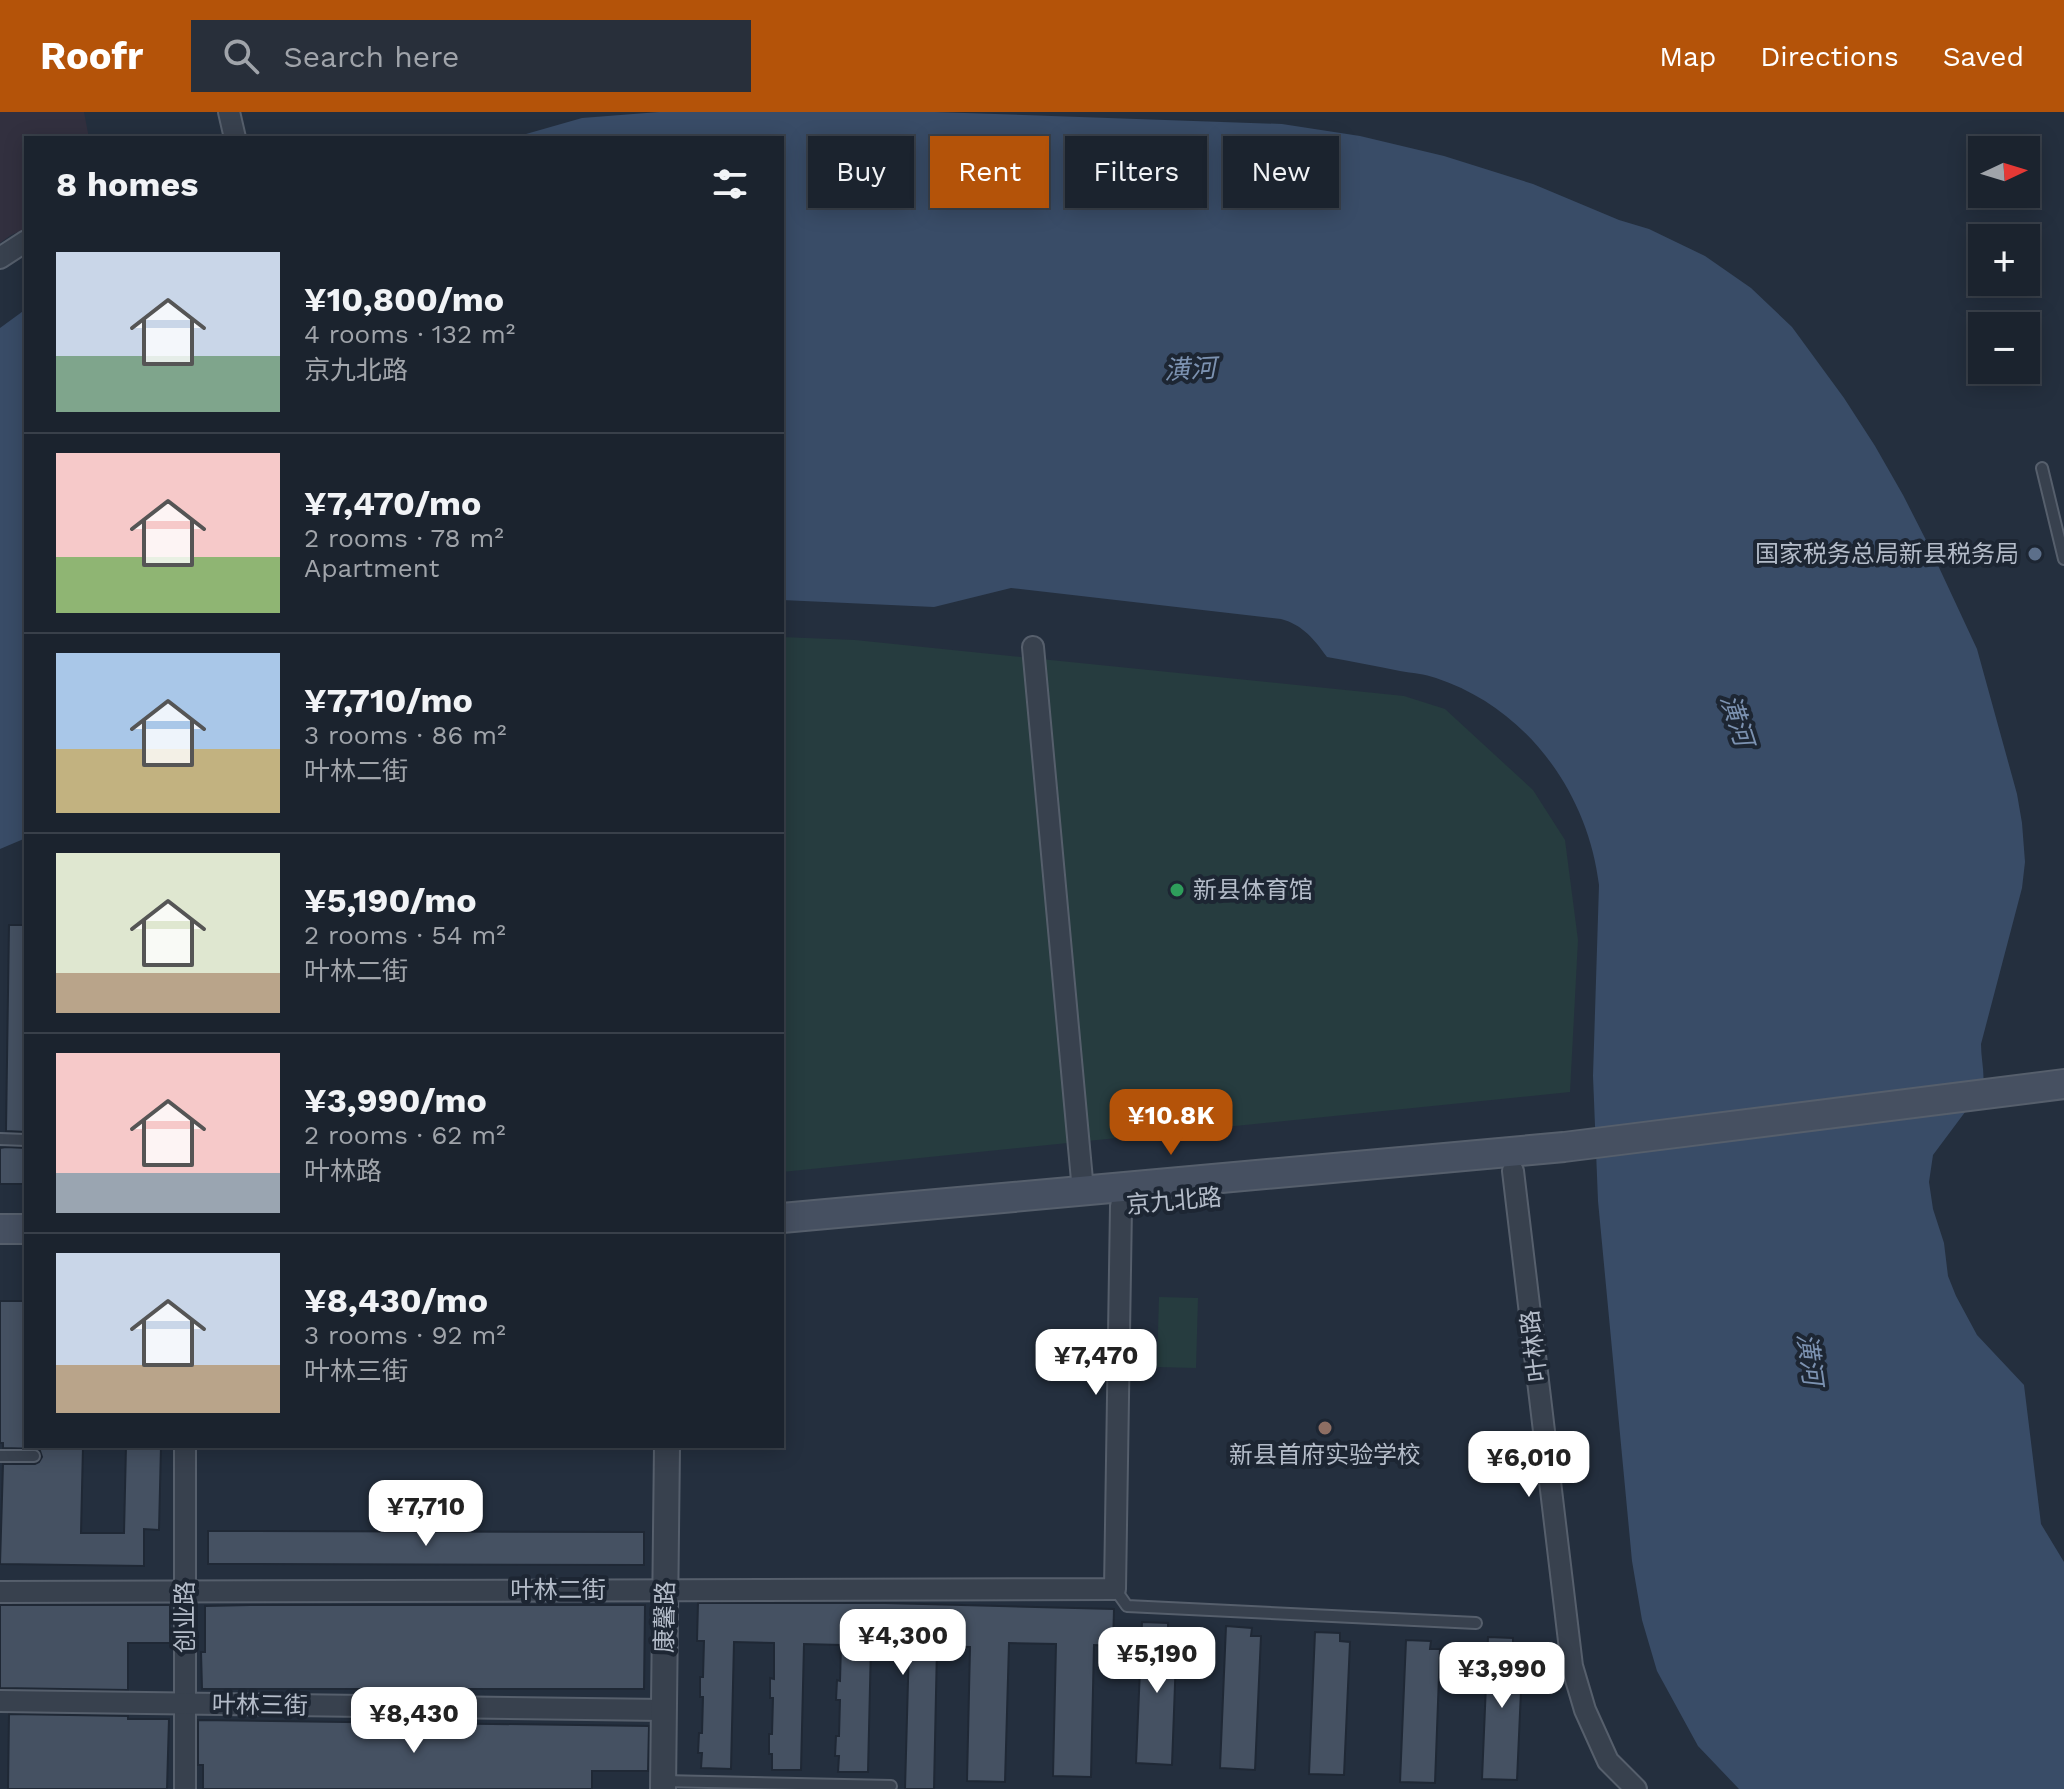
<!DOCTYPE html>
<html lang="en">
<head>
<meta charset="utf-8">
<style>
	:root { --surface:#1b232e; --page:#282f3a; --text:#f1f3f6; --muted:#a0a4aa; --line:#39404a; --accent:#b45309 }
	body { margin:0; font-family:"Work Sans","Noto Sans SC",sans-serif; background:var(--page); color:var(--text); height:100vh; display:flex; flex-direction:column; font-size:30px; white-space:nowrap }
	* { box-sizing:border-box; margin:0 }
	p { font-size:26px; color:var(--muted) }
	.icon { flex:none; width:44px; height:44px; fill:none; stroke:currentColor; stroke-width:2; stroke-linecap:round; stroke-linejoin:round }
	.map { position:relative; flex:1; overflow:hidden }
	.details { position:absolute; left:24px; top:24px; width:760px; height:1312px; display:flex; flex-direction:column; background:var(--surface); border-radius:0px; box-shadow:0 4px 20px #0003,0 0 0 2px var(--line) }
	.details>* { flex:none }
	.top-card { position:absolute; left:808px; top:24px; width:760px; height:72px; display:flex; gap:16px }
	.needle { width:52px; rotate:86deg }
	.tools { position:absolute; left:1968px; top:24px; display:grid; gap:16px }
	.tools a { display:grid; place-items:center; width:72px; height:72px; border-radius:0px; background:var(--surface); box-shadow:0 4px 20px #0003,0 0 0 2px var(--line); font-size:40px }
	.price { position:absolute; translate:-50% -68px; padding:0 18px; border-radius:16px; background:#fff; color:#222; font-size:26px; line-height:52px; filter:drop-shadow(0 2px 4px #0008) }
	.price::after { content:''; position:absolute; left:50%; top:48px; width:24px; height:18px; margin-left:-12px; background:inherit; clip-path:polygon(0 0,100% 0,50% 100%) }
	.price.on { background:var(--accent); color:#fff }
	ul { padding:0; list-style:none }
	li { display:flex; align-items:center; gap:24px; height:200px; padding:0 32px }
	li+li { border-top:2px solid var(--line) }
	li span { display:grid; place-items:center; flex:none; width:224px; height:160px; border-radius:0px; color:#555 }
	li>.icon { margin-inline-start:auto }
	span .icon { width:96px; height:96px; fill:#fffc; stroke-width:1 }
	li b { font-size:34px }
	h2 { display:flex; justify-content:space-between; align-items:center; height:96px; padding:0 32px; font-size:34px }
	.tag { padding:0 28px; border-radius:0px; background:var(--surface); box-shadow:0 4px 20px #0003,0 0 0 2px var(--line); font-size:28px; line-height:72px }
	.tag.on { background:var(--accent); color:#fff }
	header { display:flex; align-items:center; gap:48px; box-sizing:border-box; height:112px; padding:0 40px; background:var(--accent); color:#fff }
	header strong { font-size:38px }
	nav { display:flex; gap:44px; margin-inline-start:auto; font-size:28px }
	.search { width:560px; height:72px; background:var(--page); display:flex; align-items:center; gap:20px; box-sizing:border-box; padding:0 28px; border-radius:0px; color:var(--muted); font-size:30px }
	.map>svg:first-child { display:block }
</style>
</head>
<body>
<header>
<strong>Roofr</strong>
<div class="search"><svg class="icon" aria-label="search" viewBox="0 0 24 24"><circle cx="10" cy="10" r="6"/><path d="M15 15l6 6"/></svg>Search here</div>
<nav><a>Map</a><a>Directions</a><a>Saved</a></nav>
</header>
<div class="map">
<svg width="2064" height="1677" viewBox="0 0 2064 1677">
	<rect width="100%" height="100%" fill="#242f3e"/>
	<polygon fill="#32303f" points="0,0 84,0 89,26 26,26 26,117 11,123 0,131"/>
	<g fill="#263c3f">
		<polygon points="782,525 855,528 1404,584 1445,597 1533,678 1565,728 1578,828 1570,980 782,1060"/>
		<polygon points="1159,1185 1198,1186 1196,1256 1157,1255"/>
	</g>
	<g fill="#394c67">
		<path d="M659 0H935L1282 12 1360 24 1444 44 1533 72 1619 108 1649 117 1705 144 1751 176 1792 215 1844 286 1875 334 1903 383 1929 434 1977 537 2017 682 2022 711 2025 750 2022 776 1981 932C1981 947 1985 961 1983 976L1933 1043 1929 1070 1933 1097 1944 1131 1948 1164 1956 1184 1977 1223 2024 1273 2041 1412 2064 1450V1677H1739L1698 1634 1657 1559 1642 1508 1632 1449 1598 1089 1593 964 1599 773C1588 681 1527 596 1436 566 1425 562 1412 561 1400 559 1375 554 1351 549 1327 545 1314 527 1303 513 1281 507L1011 476 934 495 782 488V26H512L582 6Z"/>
		<polygon points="26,197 26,726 0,737 0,216"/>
	</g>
	<g fill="#455162" stroke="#1f2835" stroke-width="2">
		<polygon points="9,813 26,813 26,1020 6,1019"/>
		<polygon points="6,1035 26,1036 26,1072 0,1072 0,1036"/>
		<polygon points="0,1189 26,1189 26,1334 83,1334 81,1421 124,1421 126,1334 161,1334 159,1418 144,1417 144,1454 0,1452 3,1352 35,1352 39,1350 42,1345 40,1339 37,1337 3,1336 3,1331 0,1331"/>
		<polygon points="208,1419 644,1420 644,1453 208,1452"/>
		<polygon points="698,1491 885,1491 1114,1497 1113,1534 1094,1533 1091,1665 1053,1664 1056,1532 1009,1531 1005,1670 967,1669 970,1535 937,1534 934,1677 905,1677 909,1533 871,1532 868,1660 838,1660 839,1644 835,1644 836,1624 839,1624 840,1588 836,1588 837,1568 840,1569 841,1533 804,1532 801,1658 772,1658 772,1642 769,1642 769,1622 772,1622 773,1586 770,1586 770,1566 774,1567 774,1531 734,1530 731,1657 701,1656 702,1641 698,1641 699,1621 702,1621 703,1585 700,1585 700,1565 703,1565 704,1529 697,1529"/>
		<polygon points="0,1493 170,1493 170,1531 128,1531 128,1578 0,1576"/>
		<polygon points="250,1493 645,1493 644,1577 202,1577 201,1540 205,1540 205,1494"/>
		<polygon points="1142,1510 1168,1511 1168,1519 1177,1519 1172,1653 1136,1651"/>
		<polygon points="1226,1514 1252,1516 1251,1524 1261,1524 1255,1658 1220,1656"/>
		<polygon points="1315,1520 1340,1521 1340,1529 1350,1530 1344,1663 1309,1662"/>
		<polygon points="1488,1525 1513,1526 1513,1534 1523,1534 1517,1668 1482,1667"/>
		<polygon points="1406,1528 1431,1529 1430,1537 1440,1537 1435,1671 1400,1670"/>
		<polygon points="9,1602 128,1604 128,1607 169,1607 167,1677 8,1677"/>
		<polygon points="198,1608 649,1614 648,1659 592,1659 592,1677 203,1677 203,1653 198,1653"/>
	</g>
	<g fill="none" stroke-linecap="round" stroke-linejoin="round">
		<defs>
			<g id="service">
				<polyline points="2042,356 2064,447"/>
				<polyline points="0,1027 26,1028"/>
				<polyline points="0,1344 34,1344"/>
				<polyline points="1115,1477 1127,1494 1476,1511"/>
				<polyline points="663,1669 891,1674"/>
			</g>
			<g id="minor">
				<polyline points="229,0 235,26"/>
				<polyline points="0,146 26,129"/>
				<polyline points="1033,535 1083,1079"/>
				<polyline points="1513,1059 1572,1554 1585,1598 1608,1649 1636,1677"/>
				<polyline points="185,1334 185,1677"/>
				<polyline points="0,1480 1115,1477 1121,1094"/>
				<polyline points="0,1589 664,1598"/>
			</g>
			<polyline id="tertiary" points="663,1677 667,1334"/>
			<g id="secondary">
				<polyline points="782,1106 1564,1035 2064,972"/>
				<polyline points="0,1117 26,1117"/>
			</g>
		</defs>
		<use href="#service" stroke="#565f6c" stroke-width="14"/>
		<use href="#minor" stroke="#565f6c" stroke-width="24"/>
		<use href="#tertiary" stroke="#565f6c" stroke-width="28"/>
		<use href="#secondary" stroke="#565f6c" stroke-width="32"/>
		<use href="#service" stroke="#38414e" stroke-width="10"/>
		<use href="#minor" stroke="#38414e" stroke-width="20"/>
		<use href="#tertiary" stroke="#38414e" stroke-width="24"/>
		<use href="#secondary" stroke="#465061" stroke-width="28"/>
	</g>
	<circle fill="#5c6f8a" stroke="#1d2633" stroke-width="3" cx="2035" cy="442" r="8"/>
	<circle fill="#2e9e5b" stroke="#1d2633" stroke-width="3" cx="1177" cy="778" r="8"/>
	<circle fill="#8d6e63" stroke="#1d2633" stroke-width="3" cx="1325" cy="1316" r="8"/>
	<g text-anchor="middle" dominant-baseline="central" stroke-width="8" stroke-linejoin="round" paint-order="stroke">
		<g font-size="24" fill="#b4bcc9" stroke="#1d2633" text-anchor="end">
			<text x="2019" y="442">国家税务总局新县税务局</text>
			<text x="1193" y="778" text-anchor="start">新县体育馆</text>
			<text x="1325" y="1343" text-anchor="middle">新县首府实验学校</text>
		</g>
		<g font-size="24" fill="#b4bcc9" stroke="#1d2633">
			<text transform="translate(1174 1089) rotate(-5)">京九北路</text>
			<text transform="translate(1534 1234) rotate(-97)">叶林路</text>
			<text x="558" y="1478">叶林二街</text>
			<text transform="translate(185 1505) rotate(-90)">创业路</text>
			<text transform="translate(665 1505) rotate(-89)">康馨路</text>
			<text transform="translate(260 1593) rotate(1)">叶林三街</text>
		</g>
		<g font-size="26" font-style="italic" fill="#7c92b1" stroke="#1d2633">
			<text transform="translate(1190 257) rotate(-3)">潢河</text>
			<text transform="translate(1737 608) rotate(72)">潢河</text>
			<text transform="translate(1810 1247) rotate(82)">潢河</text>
		</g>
	</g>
</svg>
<div class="tools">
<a><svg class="needle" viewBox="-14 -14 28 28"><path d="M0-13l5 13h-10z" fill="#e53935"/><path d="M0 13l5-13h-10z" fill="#a0a4aa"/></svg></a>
<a>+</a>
<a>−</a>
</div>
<b class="price on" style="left:1171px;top:1045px">¥10.8K</b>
<b class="price" style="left:1096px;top:1285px">¥7,470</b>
<b class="price" style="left:1529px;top:1387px">¥6,010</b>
<b class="price" style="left:426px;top:1436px">¥7,710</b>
<b class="price" style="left:903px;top:1565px">¥4,300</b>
<b class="price" style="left:1157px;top:1583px">¥5,190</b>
<b class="price" style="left:1502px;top:1598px">¥3,990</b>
<b class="price" style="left:414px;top:1643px">¥8,430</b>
<div class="top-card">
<a class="tag">Buy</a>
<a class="tag on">Rent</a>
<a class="tag">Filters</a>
<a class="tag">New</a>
</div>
<section class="details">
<h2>8 homes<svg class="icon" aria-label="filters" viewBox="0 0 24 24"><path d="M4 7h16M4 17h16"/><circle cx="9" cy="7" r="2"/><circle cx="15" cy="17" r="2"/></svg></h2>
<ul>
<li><span style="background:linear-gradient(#c9d6e8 65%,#7fa58c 0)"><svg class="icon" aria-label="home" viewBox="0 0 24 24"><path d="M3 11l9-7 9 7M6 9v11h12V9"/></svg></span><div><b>¥10,800/mo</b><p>4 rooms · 132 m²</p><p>京九北路</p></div></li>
<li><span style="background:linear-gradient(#f6c9c9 65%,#8fb573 0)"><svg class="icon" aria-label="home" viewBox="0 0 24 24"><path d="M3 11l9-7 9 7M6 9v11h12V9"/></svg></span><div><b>¥7,470/mo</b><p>2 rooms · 78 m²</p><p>Apartment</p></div></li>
<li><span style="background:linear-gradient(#a9c7e8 60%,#c2b280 0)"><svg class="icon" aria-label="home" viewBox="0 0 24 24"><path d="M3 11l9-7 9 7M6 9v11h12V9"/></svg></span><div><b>¥7,710/mo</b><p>3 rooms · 86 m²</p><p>叶林二街</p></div></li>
<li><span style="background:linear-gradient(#dfe7d0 75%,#b9a48a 0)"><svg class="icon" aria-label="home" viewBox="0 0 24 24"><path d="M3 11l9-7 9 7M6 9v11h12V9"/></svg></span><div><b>¥5,190/mo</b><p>2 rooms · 54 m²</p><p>叶林二街</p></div></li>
<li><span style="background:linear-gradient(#f6c9c9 75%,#9aa5b1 0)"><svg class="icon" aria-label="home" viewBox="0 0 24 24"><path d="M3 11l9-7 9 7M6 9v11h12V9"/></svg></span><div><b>¥3,990/mo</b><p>2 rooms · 62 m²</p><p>叶林路</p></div></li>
<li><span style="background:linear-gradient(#c9d6e8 70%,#b9a48a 0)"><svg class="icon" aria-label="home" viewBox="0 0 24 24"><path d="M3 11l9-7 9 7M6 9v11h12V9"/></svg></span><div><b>¥8,430/mo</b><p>3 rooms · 92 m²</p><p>叶林三街</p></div></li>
</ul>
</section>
</div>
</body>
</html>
